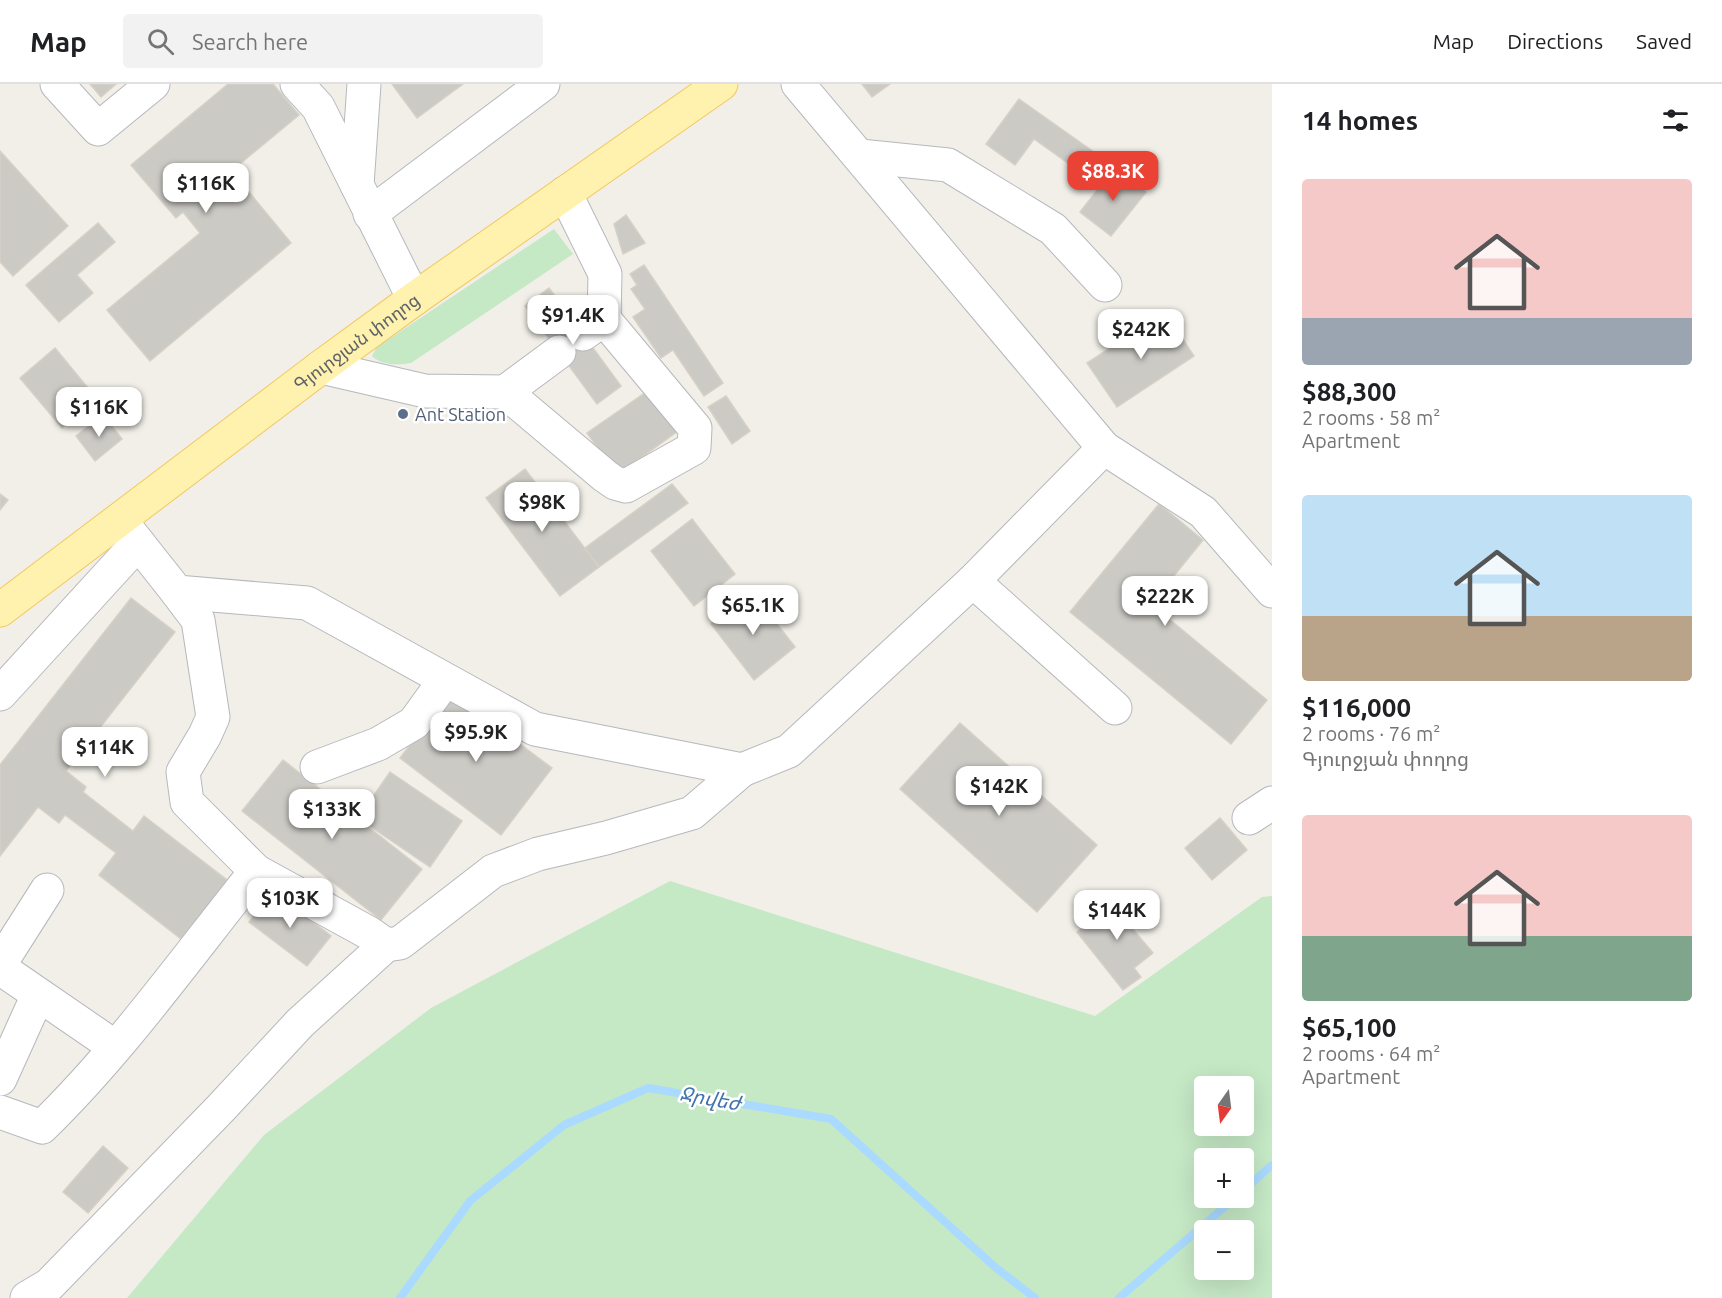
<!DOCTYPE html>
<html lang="en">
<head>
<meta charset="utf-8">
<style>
	:root { --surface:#fff; --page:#f2f2f2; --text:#202124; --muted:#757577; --line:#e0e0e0; --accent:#ea4335 }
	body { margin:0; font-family:Ubuntu,"Noto Sans Armenian",sans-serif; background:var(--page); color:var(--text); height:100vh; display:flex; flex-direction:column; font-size:22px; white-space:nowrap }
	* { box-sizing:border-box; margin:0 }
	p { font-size:20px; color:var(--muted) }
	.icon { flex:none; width:33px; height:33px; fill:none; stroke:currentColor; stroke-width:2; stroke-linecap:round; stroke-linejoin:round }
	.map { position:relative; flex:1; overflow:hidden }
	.side { display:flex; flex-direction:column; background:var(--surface); width:450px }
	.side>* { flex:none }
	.needle { width:39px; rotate:194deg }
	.fabs { position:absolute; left:1194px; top:992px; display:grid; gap:12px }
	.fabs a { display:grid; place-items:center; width:60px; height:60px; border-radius:6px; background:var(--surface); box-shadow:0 6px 24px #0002; font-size:30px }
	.price { position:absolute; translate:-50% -51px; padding:0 14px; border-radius:12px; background:#fff; color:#222; font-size:20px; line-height:39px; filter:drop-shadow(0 2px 3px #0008) }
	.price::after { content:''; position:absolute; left:50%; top:36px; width:18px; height:14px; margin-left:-9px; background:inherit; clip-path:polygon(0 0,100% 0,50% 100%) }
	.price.active { background:var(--accent); color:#fff }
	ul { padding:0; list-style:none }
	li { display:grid; align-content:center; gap:12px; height:318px; padding:0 30px }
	li span { display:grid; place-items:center; height:186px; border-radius:6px; color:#555 }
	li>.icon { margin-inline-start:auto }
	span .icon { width:108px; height:108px; fill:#fffc; stroke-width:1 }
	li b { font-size:26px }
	h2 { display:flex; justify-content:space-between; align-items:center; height:72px; padding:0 30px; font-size:26px }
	header { display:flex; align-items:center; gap:36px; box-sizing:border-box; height:84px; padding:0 30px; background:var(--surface); border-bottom:2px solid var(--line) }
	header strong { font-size:28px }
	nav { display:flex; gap:33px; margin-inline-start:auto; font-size:21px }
	.search { width:420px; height:54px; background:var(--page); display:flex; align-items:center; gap:15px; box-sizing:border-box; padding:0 21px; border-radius:6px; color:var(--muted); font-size:22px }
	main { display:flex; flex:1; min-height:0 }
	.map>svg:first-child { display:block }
</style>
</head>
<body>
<header>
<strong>Map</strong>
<div class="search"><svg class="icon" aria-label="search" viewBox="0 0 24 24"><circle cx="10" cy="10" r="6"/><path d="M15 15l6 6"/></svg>Search here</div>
<nav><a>Map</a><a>Directions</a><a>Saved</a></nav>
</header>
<main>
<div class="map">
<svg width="1272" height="1214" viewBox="0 0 1272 1214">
	<rect width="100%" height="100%" fill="#f1efe8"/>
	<g fill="#c5e8c5" fill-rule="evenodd">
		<path d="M554 145 573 170 411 279C397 281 383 282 372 272L377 263Z"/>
		<path d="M670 797 1095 932 1262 813 1272 812V1214H127L264 1051 431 924ZM1204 1002H1244V1041H1204ZM1204 1074H1244V1113H1204ZM1204 1146H1244V1185H1204Z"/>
	</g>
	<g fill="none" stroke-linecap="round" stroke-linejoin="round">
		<g stroke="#aadaff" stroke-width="8">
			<polyline points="1244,1106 1272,1081"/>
			<polyline points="400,1214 470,1117 564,1041 648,1004 831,1035 995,1183 1035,1214"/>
			<polyline points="1119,1214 1236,1113"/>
		</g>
	</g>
	<g fill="#cccac5" stroke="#d6d1c6" stroke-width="1.5">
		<polygon points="90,0 116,0 101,13"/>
		<polygon points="228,0 273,0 299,31 218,98 235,119 249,108 291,159 150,277 107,226 200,149 183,128 176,134 131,81"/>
		<polygon points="392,0 463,0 417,34"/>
		<polygon points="862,0 890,0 872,13"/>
		<polygon points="1019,15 1115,83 1100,102 1034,55 1015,81 986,60"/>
		<polygon points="0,67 68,142 13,192 0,178"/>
		<polygon points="1115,83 1146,108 1111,152 1080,128"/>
		<polygon points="626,131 645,159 623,170 614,140"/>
		<polygon points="98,139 115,158 77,191 93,209 59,238 26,201"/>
		<polygon points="644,181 723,299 704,312 673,266 661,274 633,233 645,225 631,205 637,201 630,190"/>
		<polygon points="549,204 621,302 597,320 525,222"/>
		<polygon points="1165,228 1194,272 1117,323 1087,279"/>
		<polygon points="55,264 97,315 62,344 20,294"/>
		<polygon points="649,306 678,347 617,391 587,349"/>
		<polygon points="726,312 750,347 732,360 708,323"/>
		<polygon points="103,331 122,355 95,377 76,352"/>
		<polygon points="525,385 599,483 560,512 486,414"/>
		<polygon points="672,400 688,419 599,483 585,464"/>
		<polygon points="0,410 8,416 0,426"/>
		<polygon points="1159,420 1203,456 1151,520 1267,616 1231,660 1070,528"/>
		<polygon points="692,435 735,490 694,522 651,467"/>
		<polygon points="752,508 795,563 754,596 711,540"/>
		<polygon points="131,514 175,548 66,687 86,703 83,708 133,747 144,732 227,796 181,855 99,791 116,769 65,731 59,739 38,723 0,772 0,681"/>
		<polygon points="450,608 552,684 501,751 400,674"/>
		<polygon points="960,639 1097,761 1037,828 900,705"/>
		<polygon points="283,676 422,785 381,836 242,727"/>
		<polygon points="390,688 462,737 430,783 358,734"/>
		<polygon points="1220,734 1247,766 1212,796 1185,764"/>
		<polygon points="273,807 331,852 307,882 249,838"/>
		<polygon points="1125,810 1144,833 1131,843 1153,869 1134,884 1141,893 1123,906 1077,848"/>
		<polygon points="103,1062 128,1084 88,1129 63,1108"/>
	</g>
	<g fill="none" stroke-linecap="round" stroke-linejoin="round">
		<defs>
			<g id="minor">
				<polyline points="57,0 98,45 153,0"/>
				<polyline points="297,0 318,23 414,215"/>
				<polyline points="798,0 1104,364 1203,428 1272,507"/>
				<polyline points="860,72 948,81 1053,145 1105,201"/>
				<polyline points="357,101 364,0"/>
				<polyline points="565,109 605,190 604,235 583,250"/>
				<polyline points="370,130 543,0"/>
				<polyline points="321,283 425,307 505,308 559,268"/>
				<polyline points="505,308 605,392 615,399 626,402 694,364 695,344 604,235"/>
				<polyline points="120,436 177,508 307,519 535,645 742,686 789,667 973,497 1104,364"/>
				<polyline points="973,497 1115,624"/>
				<polyline points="177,508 198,536 213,633 205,651 183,688 187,718 256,787 369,849 386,861 400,859 493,787 538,770 606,754 692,729 742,686"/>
				<polyline points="0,610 138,459"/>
				<polyline points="317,683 378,660 414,639 445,596"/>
				<polyline points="1249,734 1272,719"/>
				<polyline points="0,880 47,806"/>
				<polyline points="0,884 115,963"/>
				<polyline points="0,995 38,911"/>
				<path d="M0 1028 42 1043C121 966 187 873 256 787"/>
				<polyline points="27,1214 49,1201 221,1024 300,939 386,861"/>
			</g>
			<g id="major">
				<path id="s1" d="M0 526 321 283 414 215 721 0"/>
			</g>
		</defs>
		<use href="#minor" stroke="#b5b8bc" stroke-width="35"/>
		<use href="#major" stroke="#f2c960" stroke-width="35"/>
		<use href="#minor" stroke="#fff" stroke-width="33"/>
		<use href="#major" stroke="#fff2af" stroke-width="33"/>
	</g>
	<circle fill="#5c6f8a" stroke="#fff" stroke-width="2" cx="403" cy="330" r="6"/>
	<g text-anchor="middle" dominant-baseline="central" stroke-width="5" stroke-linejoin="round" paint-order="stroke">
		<g font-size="18" fill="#5f6368" stroke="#fff">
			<text stroke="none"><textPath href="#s1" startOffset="446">Գյուրջյան փողոց</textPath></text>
		</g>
		<g font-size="18" fill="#4e5e75" stroke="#fff" text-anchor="start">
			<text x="415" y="330">Ant Station</text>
		</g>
		<g font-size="20" font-style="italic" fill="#4174aa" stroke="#fff">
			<text transform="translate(710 1014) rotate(10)">Ջրվեժ</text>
		</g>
	</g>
</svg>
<div class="fabs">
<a><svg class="needle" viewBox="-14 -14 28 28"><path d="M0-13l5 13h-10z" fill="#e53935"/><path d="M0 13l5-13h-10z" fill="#757577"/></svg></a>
<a>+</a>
<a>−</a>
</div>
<b class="price active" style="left:1113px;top:118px">$88.3K</b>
<b class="price" style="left:206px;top:130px">$116K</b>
<b class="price" style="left:573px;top:262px">$91.4K</b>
<b class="price" style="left:1141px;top:276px">$242K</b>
<b class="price" style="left:99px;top:354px">$116K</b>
<b class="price" style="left:542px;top:449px">$98K</b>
<b class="price" style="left:1165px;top:543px">$222K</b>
<b class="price" style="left:753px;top:552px">$65.1K</b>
<b class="price" style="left:476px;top:679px">$95.9K</b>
<b class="price" style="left:105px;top:694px">$114K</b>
<b class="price" style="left:999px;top:733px">$142K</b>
<b class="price" style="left:332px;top:756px">$133K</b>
<b class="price" style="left:290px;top:845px">$103K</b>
<b class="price" style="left:1117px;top:857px">$144K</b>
</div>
<section class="side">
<h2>14 homes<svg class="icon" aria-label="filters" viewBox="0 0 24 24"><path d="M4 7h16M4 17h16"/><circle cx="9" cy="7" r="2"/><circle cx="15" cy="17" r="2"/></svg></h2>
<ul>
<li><span style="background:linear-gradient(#f6c9c9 75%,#9aa5b1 0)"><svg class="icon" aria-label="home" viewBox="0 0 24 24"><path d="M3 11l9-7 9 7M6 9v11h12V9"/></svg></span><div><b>$88,300</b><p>2 rooms · 58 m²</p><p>Apartment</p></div></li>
<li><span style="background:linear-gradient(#bfe0f5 65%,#b9a48a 0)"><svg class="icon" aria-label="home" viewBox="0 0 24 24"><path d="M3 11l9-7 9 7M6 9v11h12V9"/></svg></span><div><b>$116,000</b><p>2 rooms · 76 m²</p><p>Գյուրջյան փողոց</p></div></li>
<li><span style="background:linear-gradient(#f6c9c9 65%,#7fa58c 0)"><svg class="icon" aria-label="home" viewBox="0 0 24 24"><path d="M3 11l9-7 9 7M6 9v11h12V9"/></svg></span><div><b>$65,100</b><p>2 rooms · 64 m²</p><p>Apartment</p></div></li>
</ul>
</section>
</main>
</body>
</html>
